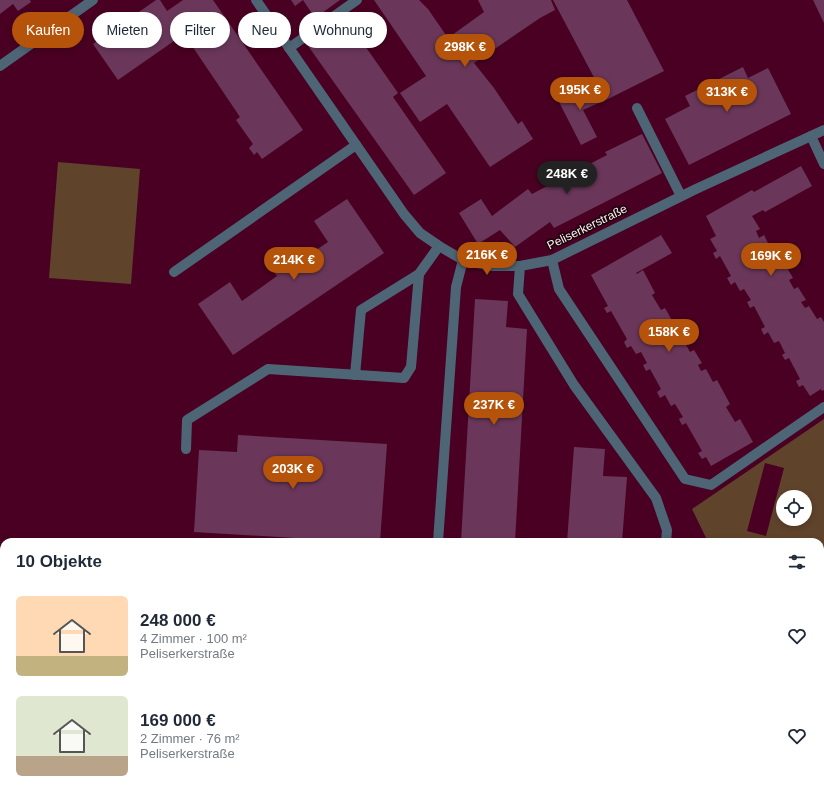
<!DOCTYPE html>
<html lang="de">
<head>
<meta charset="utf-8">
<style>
	:root { --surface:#fff; --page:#f6f6f7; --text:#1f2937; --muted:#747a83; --accent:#b45309 }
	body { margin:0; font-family:Arial,sans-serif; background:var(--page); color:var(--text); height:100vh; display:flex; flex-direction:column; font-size:15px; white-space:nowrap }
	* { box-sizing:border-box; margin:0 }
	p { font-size:13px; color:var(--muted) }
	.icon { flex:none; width:22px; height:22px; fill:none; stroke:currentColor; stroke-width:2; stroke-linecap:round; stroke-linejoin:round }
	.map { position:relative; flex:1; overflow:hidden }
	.panel { position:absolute; left:0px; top:538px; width:824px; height:256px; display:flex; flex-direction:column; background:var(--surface); border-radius:12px 12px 0 0; box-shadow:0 2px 6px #0003 }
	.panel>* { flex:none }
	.banner { position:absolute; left:12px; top:12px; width:400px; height:36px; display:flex; gap:8px }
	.fabs { position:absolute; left:776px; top:490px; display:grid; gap:8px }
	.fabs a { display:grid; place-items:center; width:36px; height:36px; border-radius:50%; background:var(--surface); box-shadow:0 2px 6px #0003; font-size:20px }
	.price { position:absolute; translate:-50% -34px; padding:0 9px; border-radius:14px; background:var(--accent); color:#fff; font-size:13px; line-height:26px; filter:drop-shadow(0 1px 2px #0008) }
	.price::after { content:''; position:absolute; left:50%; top:24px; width:12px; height:9px; margin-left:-6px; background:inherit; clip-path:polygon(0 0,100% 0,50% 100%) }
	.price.current { background:#222; color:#fff }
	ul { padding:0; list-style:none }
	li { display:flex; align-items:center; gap:12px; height:100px; padding:0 16px }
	li span { display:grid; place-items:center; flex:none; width:112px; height:80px; border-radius:6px; color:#555 }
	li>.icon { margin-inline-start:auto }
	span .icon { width:48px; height:48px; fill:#fffc; stroke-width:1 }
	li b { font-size:17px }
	h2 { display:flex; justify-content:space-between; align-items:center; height:48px; padding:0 16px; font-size:17px }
	.chip { padding:0 14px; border-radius:18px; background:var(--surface); box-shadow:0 2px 6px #0003; font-size:14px; line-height:36px }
	.chip.current { background:var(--accent); color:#fff }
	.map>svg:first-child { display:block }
</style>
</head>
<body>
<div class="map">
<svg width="824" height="794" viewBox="0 0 824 794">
	<rect width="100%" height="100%" fill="#490022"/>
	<g fill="#60432b" fill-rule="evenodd">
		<polygon points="58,162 140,169 131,284 49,278"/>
		<path d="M824 419V624L820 625V542H708L692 509ZM765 463 784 468 766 536 747 531ZM783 497H805V519H783Z"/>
		<polygon points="606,790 791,790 824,794 625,794"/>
	</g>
	<g fill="#6a375a">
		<polygon points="0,0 30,0 31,2 18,11 13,4 0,14"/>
		<polygon points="156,0 160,0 167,11 183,0 213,0 303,130 262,159 257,152 254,155 249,148 253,144 236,120 240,117 184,34 118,80 93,44"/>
		<polygon points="291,0 340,0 315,18 303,0 295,6"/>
		<polygon points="374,0 419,0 428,9 448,38 484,12 478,0 551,0 555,10 540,18 474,63 494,88 518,124 522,121 533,139 490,167 447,104 420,122 400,93 426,76"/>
		<polygon points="553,0 627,0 664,71 606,100"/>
		<polygon points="813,0 824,0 824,23"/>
		<polygon points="344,16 398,93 393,97 446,173 414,195 306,43"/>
		<polygon points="743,67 748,78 768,68 791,114 689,165 665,119 690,106 685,96"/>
		<polygon points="586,82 589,87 592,85 601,102 583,110 597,137 581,145 558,100 572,93 570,90"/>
		<polygon points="642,134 662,173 554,228 550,222 515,247 500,230 478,244 459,213 481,199 492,216 528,189 532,194 607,155 605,152"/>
		<polygon points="801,166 812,186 765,212 763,210 752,216 760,229 756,231 759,238 764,235 771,249 766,251 771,259 776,256 782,268 786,266 793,278 789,280 794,289 798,287 806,300 801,302 805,308 809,306 817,319 821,317 824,322 824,390 822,391 821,389 810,396 803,385 799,387 796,381 800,379 789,358 785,360 782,355 785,353 779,341 774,343 768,332 764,335 761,329 765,327 754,306 750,308 747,302 751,300 744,289 740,291 735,282 731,285 727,278 731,276 720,256 716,259 713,253 717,251 710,239 716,236 706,216 752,190 754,192"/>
		<polygon points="347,199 384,253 233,355 198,304 230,282 242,301 277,276 274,272 292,260 295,264 328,242 314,221"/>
		<polygon points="661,235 672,253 636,273 637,274 643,270 655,293 652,295 661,310 665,308 678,331 682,329 689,341 685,343 690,352 694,350 702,363 698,365 701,371 706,369 713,382 717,380 730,404 726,407 735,422 740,419 753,442 711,466 706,457 702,459 698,453 702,451 686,423 682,425 679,419 683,417 675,404 671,406 665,395 660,398 657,392 661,389 650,369 646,371 643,365 647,363 641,352 636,354 631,346 627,348 624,342 627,339 611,311 607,313 604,308 608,306 591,275"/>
		<polygon points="475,299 508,301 506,327 527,329 515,542 461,542"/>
		<polygon points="238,435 387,444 380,542 362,542 194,532 199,450 237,452"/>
		<polygon points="574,447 605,449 603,476 627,477 622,542 567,542"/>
	</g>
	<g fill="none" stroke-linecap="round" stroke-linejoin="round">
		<g stroke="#4e6576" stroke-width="10">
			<polyline points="289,48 357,0"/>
			<polyline points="637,108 681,196"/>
			<polyline points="811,136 824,164"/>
			<polyline points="552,260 559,289 685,479 711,485 824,407"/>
			<polyline points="520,266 518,294 574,385 656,498 667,530 666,542"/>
			<polyline points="174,272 356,145"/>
			<polyline points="355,375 361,310 419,274 439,246"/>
			<polyline points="186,449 187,420 268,369 404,378 411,367 419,274"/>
			<polyline points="438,542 456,287 463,260"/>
		</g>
		<g stroke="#4e6576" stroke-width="10">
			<polyline points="256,0 404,214 420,233 439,246 463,260 492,266 520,266 552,260 696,189 824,130"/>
			<polyline points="0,66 93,0"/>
		</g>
		<g stroke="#83bee9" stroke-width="12">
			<polyline points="0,671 4,671"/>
			<polyline points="0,703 4,703"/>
			<polyline points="820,728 824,728"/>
			<polyline points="820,765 824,766"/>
		</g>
	</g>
	<g text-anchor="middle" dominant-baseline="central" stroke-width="3.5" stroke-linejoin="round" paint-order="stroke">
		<g font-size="12" fill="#fcf2f5" stroke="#1f030d">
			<text transform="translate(587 227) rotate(-26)">Peliserkerstraße</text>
		</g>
	</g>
</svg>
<div class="fabs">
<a><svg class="icon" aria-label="locate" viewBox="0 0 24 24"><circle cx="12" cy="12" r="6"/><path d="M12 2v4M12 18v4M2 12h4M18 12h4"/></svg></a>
</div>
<b class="price" style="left:465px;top:68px">298K €</b>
<b class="price" style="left:580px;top:111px">195K €</b>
<b class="price" style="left:727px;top:113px">313K €</b>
<b class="price current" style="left:567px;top:195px">248K €</b>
<b class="price" style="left:487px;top:276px">216K €</b>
<b class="price" style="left:771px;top:277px">169K €</b>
<b class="price" style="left:294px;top:281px">214K €</b>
<b class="price" style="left:669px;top:353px">158K €</b>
<b class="price" style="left:494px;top:426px">237K €</b>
<b class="price" style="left:293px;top:490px">203K €</b>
<div class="banner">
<a class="chip current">Kaufen</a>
<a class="chip">Mieten</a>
<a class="chip">Filter</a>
<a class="chip">Neu</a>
<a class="chip">Wohnung</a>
</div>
<section class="panel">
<h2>10 Objekte<svg class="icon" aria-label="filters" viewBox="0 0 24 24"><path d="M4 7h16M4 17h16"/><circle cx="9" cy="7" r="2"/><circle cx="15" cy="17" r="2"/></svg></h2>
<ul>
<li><span style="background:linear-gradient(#ffd9b3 75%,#c2b280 0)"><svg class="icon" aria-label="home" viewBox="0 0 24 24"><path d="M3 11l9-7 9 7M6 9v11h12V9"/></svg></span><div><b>248 000 €</b><p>4 Zimmer · 100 m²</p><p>Peliserkerstraße</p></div><svg class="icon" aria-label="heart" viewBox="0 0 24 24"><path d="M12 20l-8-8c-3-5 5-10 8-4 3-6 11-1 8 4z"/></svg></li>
<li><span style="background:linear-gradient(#dfe7d0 75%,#b9a48a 0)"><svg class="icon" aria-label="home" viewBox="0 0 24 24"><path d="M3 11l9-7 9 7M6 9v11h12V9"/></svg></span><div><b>169 000 €</b><p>2 Zimmer · 76 m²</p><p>Peliserkerstraße</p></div><svg class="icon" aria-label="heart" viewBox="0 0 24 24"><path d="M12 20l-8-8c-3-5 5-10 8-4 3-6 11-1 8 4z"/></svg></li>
</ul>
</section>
</div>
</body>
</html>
